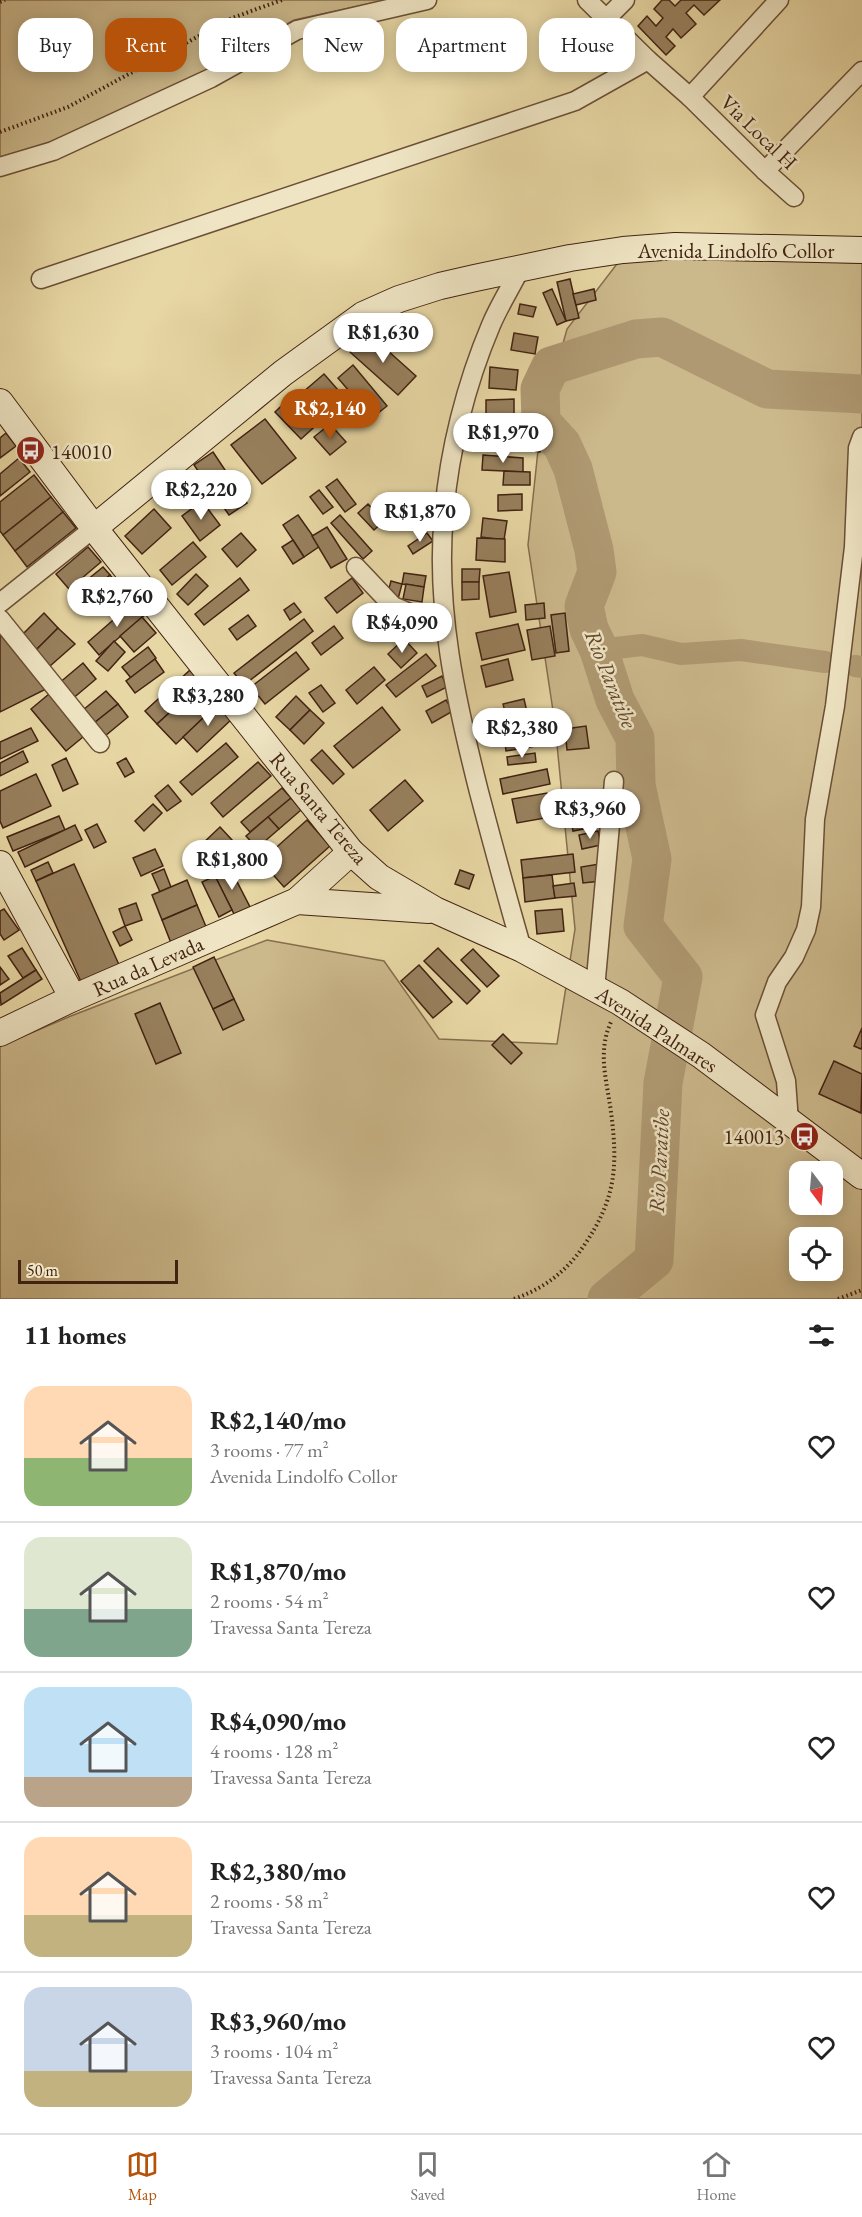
<!DOCTYPE html>
<html lang="en">
<head>
<meta charset="utf-8">
<style>
	:root { --surface:#fff; --page:#f2f2f2; --text:#222; --muted:#767676; --line:#e0e0e0; --accent:#b45309 }
	body { margin:0; font-family:"EB Garamond",serif; background:var(--page); color:var(--text); height:100vh; display:flex; flex-direction:column; font-size:22px; white-space:nowrap }
	* { box-sizing:border-box; margin:0 }
	p { font-size:20px; color:var(--muted) }
	.icon { flex:none; width:33px; height:33px; fill:none; stroke:currentColor; stroke-width:2; stroke-linecap:round; stroke-linejoin:round }
	.map { position:relative; height:1299px; overflow:hidden }
	.panel { display:flex; flex-direction:column; background:var(--surface); flex:1 }
	.panel>* { flex:none }
	.guide { position:absolute; left:18px; top:18px; width:826px; height:54px; display:flex; gap:12px }
	.needle { width:39px; rotate:164deg }
	.buttons { position:absolute; left:789px; top:1161px; display:grid; gap:12px }
	.buttons a { display:grid; place-items:center; width:54px; height:54px; border-radius:12px; background:var(--surface); box-shadow:0 3px 15px #0003; font-size:30px }
	.scale { position:absolute; left:18px; bottom:15px; width:160px; box-sizing:border-box; padding-left:6px; border:3px solid #422211; border-top:0; font-size:16px; line-height:21px; white-space:nowrap; color:#422211; -webkit-text-stroke:4px #efe5c4; paint-order:stroke }
	.price { position:absolute; translate:-50% -51px; padding:0 14px; border-radius:21px; background:#fff; color:#222; font-size:20px; line-height:39px; filter:drop-shadow(0 2px 3px #0008) }
	.price::after { content:''; position:absolute; left:50%; top:36px; width:18px; height:14px; margin-left:-9px; background:inherit; clip-path:polygon(0 0,100% 0,50% 100%) }
	.price.on { background:var(--accent); color:#fff }
	ul { padding:0; list-style:none }
	li { display:flex; align-items:center; gap:18px; height:150px; padding:0 24px }
	li+li { border-top:2px solid var(--line) }
	li span { display:grid; place-items:center; flex:none; width:168px; height:120px; border-radius:18px; color:#555 }
	li>.icon { margin-inline-start:auto }
	span .icon { width:72px; height:72px; fill:#fffc; stroke-width:1 }
	li b { font-size:26px }
	h2 { display:flex; justify-content:space-between; align-items:center; height:72px; padding:0 24px; font-size:26px }
	.tag { padding:0 21px; border-radius:18px; background:var(--surface); box-shadow:0 3px 15px #0003; font-size:21px; line-height:54px }
	.tag.on { background:var(--accent); color:#fff }
	.menu { display:flex; justify-content:space-around; align-items:center; height:84px; border-top:2px solid var(--line); background:var(--surface); font-size:16px; color:var(--muted) }
	.menu a { display:grid; justify-items:center; gap:3px }
	.menu .on { color:var(--accent) }
	.map>svg:first-child { display:block }
</style>
</head>
<body>
<div class="map">
<svg width="862" height="1299" viewBox="0 0 862 1299">
	<rect width="100%" height="100%" fill="#e7d7a4"/>
	<filter id="stains"><feTurbulence type="fractalNoise" baseFrequency=".00333" numOctaves="4"/><feColorMatrix values="0 0 0 0 .2 0 0 0 0 .09 0 0 0 0 .02 0 0 0 .5 -.17"/></filter>
	<radialGradient id="worn" r=".72"><stop offset=".6" stop-color="#630" stop-opacity="0"/><stop offset="1" stop-color="#630" stop-opacity=".3"/></radialGradient>
	<g fill="#cbb88b" stroke="#866d4e" stroke-width="1.5" fill-rule="evenodd">
		<polygon points="0,0 387,0 294,20 204,72 50,143 0,157"/>
		<path d="M623 256 862 263V1299H0V1046L71 1016 267 940 384 961 439 1039 557 1044 575 929 555 724 528 545 541 422 567 329ZM800 1172H832V1204H800ZM800 1238H832V1270H800Z"/>
	</g>
	<g fill="none" stroke-linecap="round" stroke-linejoin="round">
		<g stroke="#af9972" stroke-width="22">
			<polyline points="599,650 642,645 681,654 741,650 825,662"/>
			<polyline points="855,666 862,667"/>
		</g>
		<polyline stroke="#af9972" stroke-width="39" points="607,1299 654,1260 663,1083 683,977 643,926 652,859 636,785 635,738 615,700 599,650 589,629 584,606 597,572 594,550 573,469 562,445 541,422 540,389 551,366 636,339 662,337 767,389 862,394"/>
	</g>
	<g fill="#98805d" stroke="#422211" stroke-width="1.5">
		<polygon points="662,0 669,0 675,6 681,0 720,0 704,15 694,5 686,13 696,24 681,38 673,29 666,37 675,46 666,55 638,26 647,16 656,26 663,18 654,9"/>
		<polygon points="570,279 579,318 566,321 557,282"/>
		<polygon points="552,289 566,321 557,325 543,293"/>
		<polygon points="594,289 596,300 576,305 573,294"/>
		<polygon points="520,304 536,307 533,317 518,314"/>
		<polygon points="368,333 416,376 398,395 350,352"/>
		<polygon points="514,333 538,337 535,354 511,350"/>
		<polygon points="353,365 387,406 372,418 338,378"/>
		<polygon points="490,367 518,370 516,390 489,388"/>
		<polygon points="324,374 352,406 330,424 303,392"/>
		<polygon points="295,393 321,421 301,439 275,412"/>
		<polygon points="514,399 514,415 486,415 486,400"/>
		<polygon points="265,419 296,458 262,484 231,445"/>
		<polygon points="487,421 507,423 504,451 484,450"/>
		<polygon points="330,424 346,442 330,455 314,437"/>
		<polygon points="519,425 543,428 540,452 516,449"/>
		<polygon points="6,433 16,446 0,458 0,438"/>
		<polygon points="213,452 247,503 229,515 194,465"/>
		<polygon points="483,455 523,458 523,472 482,470"/>
		<polygon points="19,458 30,472 0,496 0,474"/>
		<polygon points="189,471 200,485 181,501 170,487"/>
		<polygon points="504,471 530,472 530,485 503,485"/>
		<polygon points="34,475 51,497 3,535 0,531 0,502"/>
		<polygon points="337,479 356,504 345,512 326,487"/>
		<polygon points="319,490 333,507 323,514 310,497"/>
		<polygon points="522,494 522,510 498,511 498,495"/>
		<polygon points="51,497 63,512 15,551 3,535"/>
		<polygon points="202,501 220,525 200,541 182,516"/>
		<polygon points="368,504 384,521 374,530 358,513"/>
		<polygon points="154,509 171,528 142,554 125,536"/>
		<polygon points="63,512 76,528 27,567 15,551"/>
		<polygon points="298,515 320,546 304,557 283,525"/>
		<polygon points="340,515 372,551 363,559 331,523"/>
		<polygon points="483,518 507,521 504,540 481,537"/>
		<polygon points="327,527 347,559 331,568 312,536"/>
		<polygon points="241,533 256,550 237,567 222,549"/>
		<polygon points="427,533 433,541 413,554 408,546"/>
		<polygon points="477,538 505,539 505,562 476,560"/>
		<polygon points="293,540 304,557 293,564 282,547"/>
		<polygon points="193,542 206,557 172,585 160,570"/>
		<polygon points="88,547 101,562 69,589 56,574"/>
		<polygon points="103,567 110,575 94,589 87,580"/>
		<polygon points="462,569 480,569 479,582 462,582"/>
		<polygon points="509,572 516,612 490,617 483,576"/>
		<polygon points="404,573 426,576 424,587 402,584"/>
		<polygon points="196,574 208,586 188,605 177,594"/>
		<polygon points="110,575 119,586 92,609 83,598"/>
		<polygon points="240,578 249,590 204,625 195,614"/>
		<polygon points="352,578 363,593 337,613 325,598"/>
		<polygon points="391,581 402,584 398,599 387,596"/>
		<polygon points="462,582 479,582 479,599 462,600"/>
		<polygon points="406,584 424,587 422,602 403,599"/>
		<polygon points="135,601 146,614 99,655 88,642"/>
		<polygon points="294,603 301,612 290,620 284,610"/>
		<polygon points="544,603 545,618 526,620 525,605"/>
		<polygon points="44,613 58,628 36,650 21,636"/>
		<polygon points="565,613 569,651 556,653 551,615"/>
		<polygon points="248,615 256,626 237,640 229,629"/>
		<polygon points="142,617 156,633 134,652 120,636"/>
		<polygon points="304,619 313,631 244,685 234,673"/>
		<polygon points="518,624 525,650 482,660 476,633"/>
		<polygon points="334,626 343,638 321,655 312,643"/>
		<polygon points="550,626 555,656 532,660 527,630"/>
		<polygon points="58,628 75,644 50,666 36,650"/>
		<polygon points="0,634 48,688 0,712"/>
		<polygon points="404,639 417,653 401,668 388,654"/>
		<polygon points="114,641 125,652 108,671 96,661"/>
		<polygon points="148,647 156,658 131,678 122,667"/>
		<polygon points="296,652 309,669 265,704 251,687"/>
		<polygon points="426,654 436,666 396,697 386,685"/>
		<polygon points="155,659 164,672 135,693 126,681"/>
		<polygon points="508,659 513,680 486,687 481,666"/>
		<polygon points="83,663 96,679 71,700 58,684"/>
		<polygon points="374,667 385,680 357,704 346,690"/>
		<polygon points="190,670 202,683 157,724 145,711"/>
		<polygon points="442,676 447,687 427,697 422,686"/>
		<polygon points="202,683 220,702 176,744 157,724"/>
		<polygon points="321,685 335,703 323,712 309,693"/>
		<polygon points="106,691 118,704 94,723 83,710"/>
		<polygon points="49,694 83,737 66,751 31,709"/>
		<polygon points="296,696 310,710 290,730 276,717"/>
		<polygon points="524,699 527,712 506,716 503,704"/>
		<polygon points="446,700 453,711 432,723 426,711"/>
		<polygon points="220,702 234,717 197,752 183,737"/>
		<polygon points="118,704 128,717 105,736 94,723"/>
		<polygon points="382,707 400,730 353,768 334,746"/>
		<polygon points="310,710 324,723 304,744 290,730"/>
		<polygon points="586,726 589,748 567,750 565,729"/>
		<polygon points="31,728 38,741 0,759 0,742"/>
		<polygon points="545,728 548,744 506,751 504,735"/>
		<polygon points="226,743 238,757 192,795 180,782"/>
		<polygon points="322,750 344,774 333,784 311,760"/>
		<polygon points="23,751 28,762 0,776 0,763"/>
		<polygon points="535,753 536,762 508,765 507,757"/>
		<polygon points="66,758 78,784 63,791 52,765"/>
		<polygon points="126,758 134,772 125,777 117,763"/>
		<polygon points="258,762 271,776 223,817 211,803"/>
		<polygon points="547,769 550,784 503,794 500,779"/>
		<polygon points="36,774 51,806 3,828 0,821 0,791"/>
		<polygon points="405,780 423,801 388,831 370,810"/>
		<polygon points="168,785 181,801 167,811 155,796"/>
		<polygon points="282,788 291,798 250,832 241,822"/>
		<polygon points="547,793 551,817 517,823 512,799"/>
		<polygon points="291,798 301,810 279,829 268,817"/>
		<polygon points="153,804 162,813 144,831 135,821"/>
		<polygon points="601,808 604,825 573,831 570,813"/>
		<polygon points="59,816 65,830 13,851 7,837"/>
		<polygon points="268,817 279,829 257,848 246,836"/>
		<polygon points="307,820 330,846 284,887 261,861"/>
		<polygon points="97,824 106,842 94,848 85,830"/>
		<polygon points="75,825 82,840 25,867 18,852"/>
		<polygon points="220,827 232,840 212,858 200,846"/>
		<polygon points="598,831 601,845 582,849 579,835"/>
		<polygon points="155,849 163,866 141,876 133,858"/>
		<polygon points="573,854 575,872 523,878 521,860"/>
		<polygon points="48,862 53,873 36,881 31,870"/>
		<polygon points="74,864 120,967 82,984 36,881"/>
		<polygon points="599,864 601,881 583,883 581,867"/>
		<polygon points="230,868 250,907 234,914 215,876"/>
		<polygon points="164,869 171,887 160,892 152,874"/>
		<polygon points="460,870 474,875 469,889 455,884"/>
		<polygon points="552,875 555,898 525,902 523,878"/>
		<polygon points="215,876 232,910 219,917 202,882"/>
		<polygon points="187,880 197,905 162,920 152,895"/>
		<polygon points="574,883 576,896 555,898 553,886"/>
		<polygon points="136,903 142,920 125,926 119,909"/>
		<polygon points="197,905 207,929 171,943 162,920"/>
		<polygon points="4,909 19,930 4,940 0,934 0,911"/>
		<polygon points="562,909 564,931 537,934 535,911"/>
		<polygon points="125,926 132,940 120,946 113,932"/>
		<polygon points="22,948 36,970 23,978 8,956"/>
		<polygon points="438,948 480,991 467,1004 424,961"/>
		<polygon points="473,949 499,976 487,987 461,960"/>
		<polygon points="214,957 234,999 213,1009 193,967"/>
		<polygon points="419,965 452,1002 433,1018 401,981"/>
		<polygon points="0,967 9,979 0,985"/>
		<polygon points="36,970 42,979 1,1005 0,993"/>
		<polygon points="234,999 244,1020 223,1030 213,1009"/>
		<polygon points="160,1003 181,1053 156,1064 135,1014"/>
		<polygon points="862,1028 862,1047 861,1049 854,1046"/>
		<polygon points="503,1034 522,1053 511,1064 492,1045"/>
		<polygon points="834,1061 862,1074 861,1113 819,1094"/>
	</g>
	<g fill="none" stroke-linecap="round" stroke-linejoin="round">
		<defs>
			<g id="street">
				<polyline points="587,0 648,60 690,97 765,171 794,197"/>
				<polyline points="606,19 625,0"/>
				<polyline points="690,97 779,0"/>
				<polyline points="0,167 53,151 211,78 297,30 427,0"/>
				<polyline points="765,171 862,71"/>
				<path d="M520 269C511 287 499 306 491 325 466 384 449 451 444 514 435 608 456 701 479 792 493 845 507 897 522 949"/>
				<polyline points="41,279 575,101 648,60"/>
				<polyline points="356,567 393,606 445,628"/>
				<polyline points="0,603 94,528"/>
				<polyline points="0,619 100,743"/>
				<polyline points="595,989 614,781"/>
				<polyline points="789,1122 786,1081 765,1015 777,982 794,957 806,930 811,907 815,819 835,706 854,547 858,448 862,437"/>
			</g>
			<g id="secondary">
				<polyline points="0,402 94,528 351,852 379,877 435,910 522,949 620,1002 701,1055 862,1176"/>
				<polyline points="94,528 283,373 363,315 399,299 440,286 475,278 570,258 623,250 675,246 862,250"/>
				<polyline points="0,864 73,998"/>
				<polyline points="297,901 429,910"/>
				<polyline points="0,1033 73,998 297,901 351,852"/>
			</g>
		</defs>
		<use href="#street" stroke="#6b4f36" stroke-width="21"/>
		<use href="#secondary" stroke="#422211" stroke-width="28"/>
		<g stroke="#422211" stroke-width="4" stroke-dasharray="1.5 3" stroke-linecap="butt">
			<polyline points="0,2 5,0"/>
			<polyline points="0,132 68,107 232,18 282,0"/>
			<path d="M514 1299C545 1288 567 1271 585 1244 616 1198 618 1166 611 1112 607 1081 597 1052 611 1022"/>
			<polyline points="838,1299 862,1290"/>
		</g>
		<use href="#street" stroke="#efe5c4" stroke-width="18"/>
		<use href="#secondary" stroke="#efe5c4" stroke-width="26"/>
	</g>
	<defs>
		<symbol id="bus-disc" viewBox="-11 -11 22 22"><circle r="9.5" fill="#8f2418" stroke="#efe5c4"/><path d="M-5-6H5V4H4V6H2V4H-2V6H-4V4H-5ZM-3.5-4V0h7V-4ZM-3.5 1.2v1.5H-2V1.2ZM2 1.2v1.5H3.5V1.2Z" fill="#fff"/></symbol>
	</defs>
	<g fill-rule="evenodd">
		<use href="#bus-disc" x="14" y="434" width="33" height="33"/>
		<use href="#bus-disc" x="788" y="1120" width="33" height="33"/>
	</g>
	<g text-anchor="middle" dominant-baseline="central" stroke-width="5" stroke-linejoin="round" paint-order="stroke">
		<g font-size="21" fill="#422211" stroke="#efe5c4">
			<text transform="translate(759 132) rotate(44)">Via Local H</text>
			<text x="736" y="250">Avenida Lindolfo Collor</text>
			<text transform="translate(319 808) rotate(50)">Rua Santa Tereza</text>
			<text transform="translate(148 966) rotate(-24)">Rua da Levada</text>
			<text transform="translate(657 1029) rotate(33)">Avenida Palmares</text>
		</g>
		<g font-size="21" fill="#422211" stroke="#efe5c4" text-anchor="start">
			<text x="51" y="451">140010</text>
			<text x="784" y="1136" text-anchor="end">140013</text>
		</g>
		<g font-size="22" font-style="italic" fill="#63462e" stroke="#efe5c4">
			<text transform="translate(611 679) rotate(68)">Rio Paratibe</text>
			<text transform="translate(659 1161) rotate(-87)">Rio Paratibe</text>
		</g>
	</g>
	<rect width="100%" height="100%" filter="url(#stains)"/>
	<rect width="100%" height="100%" fill="url(#worn)"/>
</svg>
<div class="buttons">
<a><svg class="needle" viewBox="-14 -14 28 28"><path d="M0-13l5 13h-10z" fill="#e53935"/><path d="M0 13l5-13h-10z" fill="#767676"/></svg></a>
<a><svg class="icon" aria-label="locate" viewBox="0 0 24 24"><circle cx="12" cy="12" r="6"/><path d="M12 2v4M12 18v4M2 12h4M18 12h4"/></svg></a>
</div>
<div class="scale">50 m</div>
<b class="price" style="left:383px;top:364px">R$1,630</b>
<b class="price on" style="left:330px;top:440px">R$2,140</b>
<b class="price" style="left:503px;top:464px">R$1,970</b>
<b class="price" style="left:201px;top:521px">R$2,220</b>
<b class="price" style="left:420px;top:543px">R$1,870</b>
<b class="price" style="left:117px;top:628px">R$2,760</b>
<b class="price" style="left:402px;top:654px">R$4,090</b>
<b class="price" style="left:208px;top:727px">R$3,280</b>
<b class="price" style="left:522px;top:759px">R$2,380</b>
<b class="price" style="left:590px;top:840px">R$3,960</b>
<b class="price" style="left:232px;top:891px">R$1,800</b>
<div class="guide">
<a class="tag">Buy</a>
<a class="tag on">Rent</a>
<a class="tag">Filters</a>
<a class="tag">New</a>
<a class="tag">Apartment</a>
<a class="tag">House</a>
</div>
</div>
<section class="panel">
<h2>11 homes<svg class="icon" aria-label="filters" viewBox="0 0 24 24"><path d="M4 7h16M4 17h16"/><circle cx="9" cy="7" r="2"/><circle cx="15" cy="17" r="2"/></svg></h2>
<ul>
<li><span style="background:linear-gradient(#ffd9b3 60%,#8fb573 0)"><svg class="icon" aria-label="home" viewBox="0 0 24 24"><path d="M3 11l9-7 9 7M6 9v11h12V9"/></svg></span><div><b>R$2,140/mo</b><p>3 rooms · 77 m²</p><p>Avenida Lindolfo Collor</p></div><svg class="icon" aria-label="heart" viewBox="0 0 24 24"><path d="M12 20l-8-8c-3-5 5-10 8-4 3-6 11-1 8 4z"/></svg></li>
<li><span style="background:linear-gradient(#dfe7d0 60%,#7fa58c 0)"><svg class="icon" aria-label="home" viewBox="0 0 24 24"><path d="M3 11l9-7 9 7M6 9v11h12V9"/></svg></span><div><b>R$1,870/mo</b><p>2 rooms · 54 m²</p><p>Travessa Santa Tereza</p></div><svg class="icon" aria-label="heart" viewBox="0 0 24 24"><path d="M12 20l-8-8c-3-5 5-10 8-4 3-6 11-1 8 4z"/></svg></li>
<li><span style="background:linear-gradient(#bfe0f5 75%,#b9a48a 0)"><svg class="icon" aria-label="home" viewBox="0 0 24 24"><path d="M3 11l9-7 9 7M6 9v11h12V9"/></svg></span><div><b>R$4,090/mo</b><p>4 rooms · 128 m²</p><p>Travessa Santa Tereza</p></div><svg class="icon" aria-label="heart" viewBox="0 0 24 24"><path d="M12 20l-8-8c-3-5 5-10 8-4 3-6 11-1 8 4z"/></svg></li>
<li><span style="background:linear-gradient(#ffd9b3 65%,#c2b280 0)"><svg class="icon" aria-label="home" viewBox="0 0 24 24"><path d="M3 11l9-7 9 7M6 9v11h12V9"/></svg></span><div><b>R$2,380/mo</b><p>2 rooms · 58 m²</p><p>Travessa Santa Tereza</p></div><svg class="icon" aria-label="heart" viewBox="0 0 24 24"><path d="M12 20l-8-8c-3-5 5-10 8-4 3-6 11-1 8 4z"/></svg></li>
<li><span style="background:linear-gradient(#c9d6e8 70%,#c2b280 0)"><svg class="icon" aria-label="home" viewBox="0 0 24 24"><path d="M3 11l9-7 9 7M6 9v11h12V9"/></svg></span><div><b>R$3,960/mo</b><p>3 rooms · 104 m²</p><p>Travessa Santa Tereza</p></div><svg class="icon" aria-label="heart" viewBox="0 0 24 24"><path d="M12 20l-8-8c-3-5 5-10 8-4 3-6 11-1 8 4z"/></svg></li>
</ul>
</section>
<nav class="menu">
<a class="on"><svg class="icon" aria-label="map" viewBox="0 0 24 24"><path d="M3 6l6-2 6 2 6-2v14l-6 2-6-2-6 2zM9 4v14M15 6v14"/></svg>Map</a>
<a><svg class="icon" aria-label="saved" viewBox="0 0 24 24"><path d="M7 4h10v16l-5-4-5 4z"/></svg>Saved</a>
<a><svg class="icon" aria-label="home" viewBox="0 0 24 24"><path d="M3 11l9-7 9 7M6 9v11h12V9"/></svg>Home</a>
</nav>
</body>
</html>
